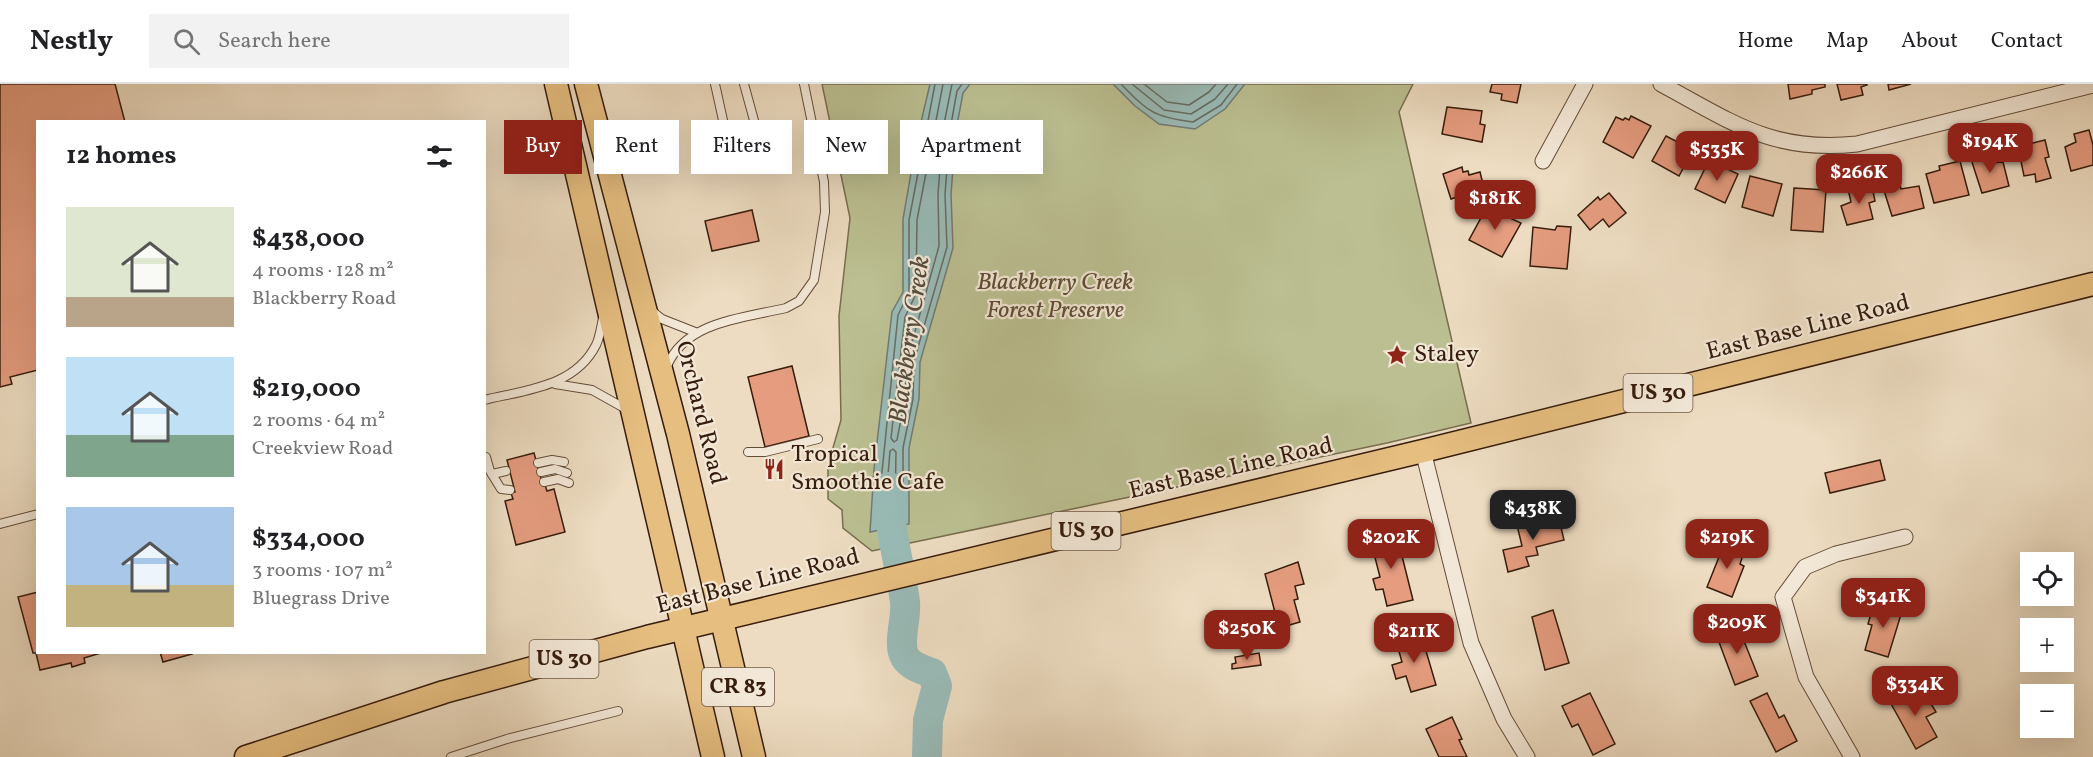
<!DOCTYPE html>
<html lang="en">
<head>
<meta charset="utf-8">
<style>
	:root { --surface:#fff; --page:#f2f2f2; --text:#202124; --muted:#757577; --line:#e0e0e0; --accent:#8f2418 }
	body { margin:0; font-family:Vollkorn,serif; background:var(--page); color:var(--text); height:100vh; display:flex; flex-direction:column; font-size:22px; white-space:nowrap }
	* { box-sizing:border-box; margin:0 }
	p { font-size:20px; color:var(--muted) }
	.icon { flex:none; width:33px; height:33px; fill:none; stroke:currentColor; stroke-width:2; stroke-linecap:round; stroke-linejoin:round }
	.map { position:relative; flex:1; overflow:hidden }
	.drawer { position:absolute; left:36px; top:36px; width:450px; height:534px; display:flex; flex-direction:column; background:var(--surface); border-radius:0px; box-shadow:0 6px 24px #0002 }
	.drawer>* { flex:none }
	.hud { position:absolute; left:504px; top:36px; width:570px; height:54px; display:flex; gap:12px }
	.fabs { position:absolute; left:2020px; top:468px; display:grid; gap:12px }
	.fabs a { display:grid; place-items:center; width:54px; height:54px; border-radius:0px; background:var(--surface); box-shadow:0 6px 24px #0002; font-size:30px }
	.price { position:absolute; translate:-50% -51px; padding:0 14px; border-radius:12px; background:var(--accent); color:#fff; font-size:20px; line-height:39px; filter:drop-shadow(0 2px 3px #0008) }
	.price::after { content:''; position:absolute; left:50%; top:36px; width:18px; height:14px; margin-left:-9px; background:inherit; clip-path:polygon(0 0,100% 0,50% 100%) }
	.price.active { background:#222; color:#fff }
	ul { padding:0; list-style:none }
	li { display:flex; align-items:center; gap:18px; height:150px; padding:0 30px }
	li span { display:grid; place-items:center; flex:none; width:168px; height:120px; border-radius:0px; color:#555 }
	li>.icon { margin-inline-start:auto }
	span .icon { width:72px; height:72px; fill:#fffc; stroke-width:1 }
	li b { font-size:26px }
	h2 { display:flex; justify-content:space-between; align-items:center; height:72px; padding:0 30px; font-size:26px }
	.pill { padding:0 21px; border-radius:0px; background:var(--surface); box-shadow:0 6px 24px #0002; font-size:21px; line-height:54px }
	.pill.active { background:var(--accent); color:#fff }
	header { display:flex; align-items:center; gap:36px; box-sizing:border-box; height:84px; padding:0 30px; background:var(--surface); border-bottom:2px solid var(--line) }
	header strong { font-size:28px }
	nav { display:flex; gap:33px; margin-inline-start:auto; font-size:21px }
	.search { width:420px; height:54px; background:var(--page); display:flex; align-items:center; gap:15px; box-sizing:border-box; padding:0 21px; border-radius:0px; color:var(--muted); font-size:22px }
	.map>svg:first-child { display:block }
</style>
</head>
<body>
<header>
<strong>Nestly</strong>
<div class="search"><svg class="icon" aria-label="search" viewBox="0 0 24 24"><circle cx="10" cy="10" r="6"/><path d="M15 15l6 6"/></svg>Search here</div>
<nav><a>Home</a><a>Map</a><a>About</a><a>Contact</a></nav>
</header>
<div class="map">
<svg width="2093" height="673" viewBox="0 0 2093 673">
	<rect width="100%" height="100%" fill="#eddcc1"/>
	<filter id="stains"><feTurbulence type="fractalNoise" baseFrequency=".00333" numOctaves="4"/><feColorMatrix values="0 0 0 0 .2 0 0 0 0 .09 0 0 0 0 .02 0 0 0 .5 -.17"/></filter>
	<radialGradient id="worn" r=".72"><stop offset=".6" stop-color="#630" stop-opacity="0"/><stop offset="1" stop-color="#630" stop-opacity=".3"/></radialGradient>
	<polygon fill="#bbbf91" stroke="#786e4e" stroke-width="1.5" points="822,0 1413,0 1399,28 1471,339 1387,359 872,467 843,444 842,426 828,415 828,381 841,336 839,232 850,134"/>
	<g fill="#99bbb7" stroke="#717b73" stroke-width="1.5">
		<polygon points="930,0 970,0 963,9 956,46 951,110 953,164 920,278 919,315 909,364 909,440 870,448 874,385 892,228 903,208 903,135 917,55"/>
		<polygon points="1113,0 1245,0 1225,25 1195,45 1159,40 1135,22"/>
	</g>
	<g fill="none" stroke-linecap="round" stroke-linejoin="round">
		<g stroke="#686c62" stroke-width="1.5">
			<polyline points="935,0 909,136 909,209 898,231 877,437 879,440 903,433 903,364 913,315 914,277 947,163 945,110 950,46 957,7 962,0"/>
			<polyline points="943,0 917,136 916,210 905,233 891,354 894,358 897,356 905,314 907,276 939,162 938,110 943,45 952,0"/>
			<path d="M1121 0C1148 28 1154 33 1193 38L1221 21 1237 0"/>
			<polyline points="1132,0 1164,26 1191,30 1215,15 1228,0"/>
			<polyline points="1144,0 1167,18 1189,21 1209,8 1216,0"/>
			<polygon points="893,365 896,368 895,427 888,430 885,427 890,367"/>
		</g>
		<path stroke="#99bbb7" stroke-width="30" d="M889 403C888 444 900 479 905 518 907 535 897 559 905 573 910 582 923 586 932 589L937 602 928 636 927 673"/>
	</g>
	<g fill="#e59c7f" stroke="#361c0c" stroke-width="1.5">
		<polygon points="0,0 115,0 125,38 38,38 38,286 10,293 12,300 0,303"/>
		<polygon points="1492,0 1521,0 1517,19 1501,16 1502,10 1490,8"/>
		<polygon points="1788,0 1825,0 1825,3 1812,6 1812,10 1790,15"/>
		<polygon points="1837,0 1866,0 1867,1 1861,3 1863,11 1841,16"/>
		<polygon points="1888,0 1911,0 1889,6"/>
		<polygon points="1447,23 1482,27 1480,40 1485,41 1482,58 1442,50"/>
		<polygon points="1631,32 1651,42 1633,74 1603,58 1616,33 1623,36 1625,34 1629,36"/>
		<polygon points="2089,46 2093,61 2093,81 2071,87 2065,63 2076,58 2074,50"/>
		<polygon points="1666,52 1693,66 1679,92 1652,77"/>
		<polygon points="2045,56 2049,73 2045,74 2051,94 2036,98 2035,90 2024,92 2019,68 2029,60"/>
		<polygon points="1987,71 1989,79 2003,78 2009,102 1982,109 1971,75"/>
		<polygon points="1709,76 1738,90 1725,119 1695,105"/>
		<polygon points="1960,77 1969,111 1934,119 1926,90 1940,86 1939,82"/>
		<polygon points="1462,83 1463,88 1468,87 1469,91 1480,88 1484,104 1451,115 1443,90"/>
		<polygon points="1750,92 1782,100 1773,132 1742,123"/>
		<polygon points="1898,93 1901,105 1919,102 1924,124 1892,132 1881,97"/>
		<polygon points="1865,101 1872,102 1875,117 1869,119 1873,135 1847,141 1841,122 1851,118 1848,105"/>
		<polygon points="1794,104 1826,106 1823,148 1791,146"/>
		<polygon points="1609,109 1626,129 1609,143 1603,135 1590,146 1578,131 1598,113 1600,116"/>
		<polygon points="1489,119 1501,125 1499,129 1521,139 1502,173 1469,156"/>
		<polygon points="752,126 759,157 712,167 705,137"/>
		<polygon points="1557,142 1571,143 1567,185 1530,182 1533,143 1555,146"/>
		<polygon points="792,282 809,352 765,363 748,293"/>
		<polygon points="534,369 543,402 545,401 547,407 554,405 565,448 516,461 505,417 513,415 511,409 515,408 507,376"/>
		<polygon points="1880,376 1885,396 1830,409 1825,389"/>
		<polygon points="1558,431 1564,456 1536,463 1538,471 1526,473 1529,482 1508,488 1503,466 1522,462 1517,441"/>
		<polygon points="1396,448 1413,516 1387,522 1383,505 1376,506 1373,495 1380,493 1370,454"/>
		<polygon points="1725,458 1745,465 1740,480 1744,482 1732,513 1707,503"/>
		<polygon points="1298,478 1304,500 1295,502 1298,515 1294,516 1300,538 1279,544 1265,490"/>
		<polygon points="38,508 38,568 104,568 84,574 85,579 72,583 71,579 40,586 36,569 33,569 18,513"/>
		<polygon points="1874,519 1902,527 1888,573 1865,566 1872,541 1868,540"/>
		<polygon points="1553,526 1569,579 1545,586 1532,533"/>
		<polygon points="1738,542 1758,592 1735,601 1716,550"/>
		<polygon points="1421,550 1436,601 1411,608 1406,592 1396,595 1392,581 1402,578 1396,557"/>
		<polygon points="160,568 191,568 192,570 163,578"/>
		<polygon points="1259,569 1261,581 1232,585 1232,580 1236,579 1235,573"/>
		<polygon points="1910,604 1918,618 1927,613 1936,628 1926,633 1937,653 1916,665 1889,616"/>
		<polygon points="1590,609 1615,660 1593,671 1578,640 1572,643 1562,622"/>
		<polygon points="1767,609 1779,634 1784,631 1797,657 1776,668 1750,617"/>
		<polygon points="1452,633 1462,655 1459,656 1467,673 1439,673 1426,645"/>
	</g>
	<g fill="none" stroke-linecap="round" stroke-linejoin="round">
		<defs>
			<g id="service">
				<polyline points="715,0 728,59 739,66 753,63 758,51 744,0"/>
				<polyline points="651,226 662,235 695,248"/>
				<path d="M667 282C686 237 744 234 786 224L799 217 814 196 825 128 824 98 804 0"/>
				<polyline points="555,300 592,306 626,325"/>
				<path d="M484 316C525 306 575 303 596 261 600 253 601 243 603 234"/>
				<polyline points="748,368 765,368 818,355"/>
				<polyline points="486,373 490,387 501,405 510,406"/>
				<polyline points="538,379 552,376 564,378"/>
				<polyline points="541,388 555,385 567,389"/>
				<polyline points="492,390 506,387"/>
				<polyline points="544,398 558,395 569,399"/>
				<polyline points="0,440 38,430"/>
				<polyline points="451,673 507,655 618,627"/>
			</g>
			<g id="minor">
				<path d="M1661 0C1732 38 1772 69 1857 60L2093 1"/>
				<polyline points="1543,77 1585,0"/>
				<polyline points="1423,367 1471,559 1504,635 1527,673"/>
				<polyline points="1852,673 1806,593 1783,513 1805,483 1836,470 1905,453"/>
			</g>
			<g id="primary">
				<polyline points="556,0 713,673"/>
				<polyline points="586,0 678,350 754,673"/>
				<polyline points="246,673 444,608 647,553 1423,367 2093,200"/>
			</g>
		</defs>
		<use href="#service" stroke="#644c39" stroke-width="10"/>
		<use href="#minor" stroke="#644c39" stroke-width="17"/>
		<use href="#primary" stroke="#361c0c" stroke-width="25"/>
		<use href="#service" stroke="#f3e8d7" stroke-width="8"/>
		<use href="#minor" stroke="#f3e8d7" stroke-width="15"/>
		<use href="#primary" stroke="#e6be80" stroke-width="22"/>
	</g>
	<defs>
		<symbol id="sight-bare" viewBox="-9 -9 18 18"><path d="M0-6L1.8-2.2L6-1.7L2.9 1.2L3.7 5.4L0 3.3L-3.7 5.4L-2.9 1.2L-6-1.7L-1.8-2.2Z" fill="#8f2418" stroke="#f3e8d7" stroke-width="2.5" paint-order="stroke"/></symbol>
		<symbol id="restaurant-bare" viewBox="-9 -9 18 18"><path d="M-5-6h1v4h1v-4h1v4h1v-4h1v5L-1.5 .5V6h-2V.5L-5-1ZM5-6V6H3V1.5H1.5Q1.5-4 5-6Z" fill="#8f2418" stroke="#f3e8d7" stroke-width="2.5" paint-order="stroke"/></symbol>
	</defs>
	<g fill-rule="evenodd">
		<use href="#sight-bare" x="1382" y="256" width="30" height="30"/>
		<use href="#restaurant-bare" x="759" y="370" width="30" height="30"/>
	</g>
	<g text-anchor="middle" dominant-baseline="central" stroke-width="4.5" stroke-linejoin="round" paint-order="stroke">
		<g fill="#f3e8d7" stroke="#6f5949" stroke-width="1.5">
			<rect x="1623.5" y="290" width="69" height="38" rx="4.5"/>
			<rect x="1051.5" y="428" width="69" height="38" rx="4.5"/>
			<rect x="529.5" y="556" width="69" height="38" rx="4.5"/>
			<rect x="702" y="584" width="72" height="38" rx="4.5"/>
		</g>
		<g font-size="22" font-weight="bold" fill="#361c0c">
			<text x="1658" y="309">US 30</text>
			<text x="1086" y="447">US 30</text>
			<text x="564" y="575">US 30</text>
			<text x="738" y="603">CR 83</text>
		</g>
		<g font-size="24" font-style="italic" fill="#5e4d34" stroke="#f3e8d7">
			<text x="1055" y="199">Blackberry Creek<tspan x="1055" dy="28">Forest Preserve</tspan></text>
		</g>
		<g font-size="24" fill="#361c0c" stroke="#f3e8d7">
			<text transform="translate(1808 244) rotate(-14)">East Base Line Road</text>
			<text transform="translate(700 329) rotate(76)">Orchard Road</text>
			<text transform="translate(1231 385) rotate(-13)">East Base Line Road</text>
			<text transform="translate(758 498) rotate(-14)">East Base Line Road</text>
		</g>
		<g font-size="24" fill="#361c0c" stroke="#f3e8d7" text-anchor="start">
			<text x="1414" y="271">Staley</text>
			<text x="791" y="371">Tropical<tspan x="791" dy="28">Smoothie Cafe</tspan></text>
		</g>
		<g font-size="26" font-style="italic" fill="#544c3f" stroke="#f3e8d7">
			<text transform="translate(910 256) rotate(-82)">Blackberry Creek</text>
		</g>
	</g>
	<rect width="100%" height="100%" filter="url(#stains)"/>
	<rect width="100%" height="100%" fill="url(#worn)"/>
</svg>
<div class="fabs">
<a><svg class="icon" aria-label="locate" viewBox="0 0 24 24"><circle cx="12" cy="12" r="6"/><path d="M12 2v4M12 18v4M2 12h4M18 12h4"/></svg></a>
<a>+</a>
<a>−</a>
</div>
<b class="price" style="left:1990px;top:90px">$194K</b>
<b class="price" style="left:1717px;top:98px">$535K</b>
<b class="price" style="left:1859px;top:121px">$266K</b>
<b class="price" style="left:1495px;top:147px">$181K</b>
<b class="price active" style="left:1533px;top:457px">$438K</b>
<b class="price" style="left:1391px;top:486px">$202K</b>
<b class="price" style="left:1727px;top:486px">$219K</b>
<b class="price" style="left:1883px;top:545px">$341K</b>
<b class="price" style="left:1737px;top:571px">$209K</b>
<b class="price" style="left:1247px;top:577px">$250K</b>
<b class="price" style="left:1414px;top:580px">$211K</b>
<b class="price" style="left:1915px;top:633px">$334K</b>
<div class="hud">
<a class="pill active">Buy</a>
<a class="pill">Rent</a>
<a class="pill">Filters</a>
<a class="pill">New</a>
<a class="pill">Apartment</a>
</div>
<section class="drawer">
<h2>12 homes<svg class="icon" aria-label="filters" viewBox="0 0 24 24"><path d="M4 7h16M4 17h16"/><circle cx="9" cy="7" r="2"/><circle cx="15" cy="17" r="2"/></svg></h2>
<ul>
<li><span style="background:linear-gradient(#dfe7d0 75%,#b9a48a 0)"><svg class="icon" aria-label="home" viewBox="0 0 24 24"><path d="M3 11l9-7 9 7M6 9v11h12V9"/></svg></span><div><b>$438,000</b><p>4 rooms · 128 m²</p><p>Blackberry Road</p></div></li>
<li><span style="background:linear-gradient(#bfe0f5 65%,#7fa58c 0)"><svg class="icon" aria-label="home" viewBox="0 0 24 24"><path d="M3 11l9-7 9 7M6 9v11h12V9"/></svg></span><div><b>$219,000</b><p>2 rooms · 64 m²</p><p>Creekview Road</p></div></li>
<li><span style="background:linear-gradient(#a9c7e8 65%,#c2b280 0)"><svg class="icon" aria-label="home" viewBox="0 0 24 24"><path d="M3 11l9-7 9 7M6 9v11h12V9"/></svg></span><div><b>$334,000</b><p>3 rooms · 107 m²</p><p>Bluegrass Drive</p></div></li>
</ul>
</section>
</div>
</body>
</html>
